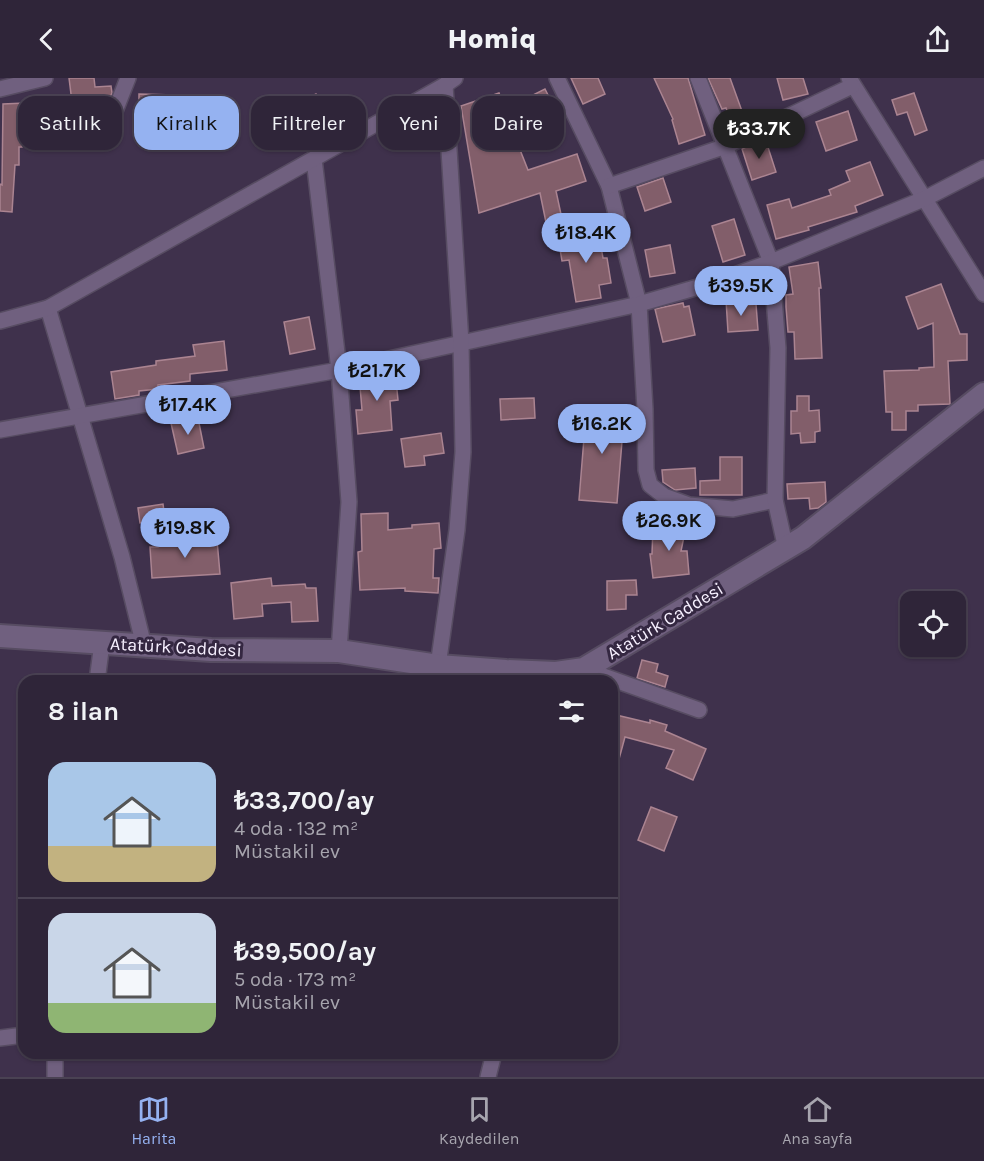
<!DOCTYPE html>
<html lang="tr">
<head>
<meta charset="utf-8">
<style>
	:root { --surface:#2f2539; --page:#372d41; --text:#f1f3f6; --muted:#a7a5ae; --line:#4a4253; --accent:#95b2f1 }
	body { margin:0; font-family:Karla,sans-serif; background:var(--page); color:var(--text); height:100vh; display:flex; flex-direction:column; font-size:22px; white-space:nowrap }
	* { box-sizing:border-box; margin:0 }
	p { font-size:20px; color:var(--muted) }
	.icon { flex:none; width:33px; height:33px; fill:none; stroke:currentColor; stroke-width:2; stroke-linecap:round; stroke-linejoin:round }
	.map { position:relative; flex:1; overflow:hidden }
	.drawer { position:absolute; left:18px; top:597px; width:600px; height:384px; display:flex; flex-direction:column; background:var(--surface); border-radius:18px; box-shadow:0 2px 4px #0004,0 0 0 2px var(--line) }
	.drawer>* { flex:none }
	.top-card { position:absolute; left:18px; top:18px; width:600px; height:54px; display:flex; gap:12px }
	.fabs { position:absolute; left:900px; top:513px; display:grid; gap:12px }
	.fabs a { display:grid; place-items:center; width:66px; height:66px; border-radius:12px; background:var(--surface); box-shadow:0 2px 4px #0004,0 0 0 2px var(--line); font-size:30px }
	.price { position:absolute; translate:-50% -51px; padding:0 14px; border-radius:21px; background:var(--accent); color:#111; font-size:20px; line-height:39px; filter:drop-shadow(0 2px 3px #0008) }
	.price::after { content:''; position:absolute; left:50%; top:36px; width:18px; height:14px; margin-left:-9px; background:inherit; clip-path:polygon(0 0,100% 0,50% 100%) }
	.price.on { background:#222; color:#fff }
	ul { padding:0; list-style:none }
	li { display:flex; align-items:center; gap:18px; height:150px; padding:0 30px }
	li+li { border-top:2px solid var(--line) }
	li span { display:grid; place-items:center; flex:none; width:168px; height:120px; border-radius:18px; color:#555 }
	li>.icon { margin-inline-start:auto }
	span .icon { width:72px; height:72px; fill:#fffc; stroke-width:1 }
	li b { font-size:26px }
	h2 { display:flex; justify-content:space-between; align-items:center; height:72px; padding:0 30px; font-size:26px }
	.tag { padding:0 21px; border-radius:18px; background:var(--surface); box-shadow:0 2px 4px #0004,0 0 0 2px var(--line); font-size:21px; line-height:54px }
	.tag.on { background:var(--accent); color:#111 }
	header { display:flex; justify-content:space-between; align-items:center; height:78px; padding:0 30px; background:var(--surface); font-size:27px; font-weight:800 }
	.menu { display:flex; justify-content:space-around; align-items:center; height:84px; border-top:2px solid var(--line); background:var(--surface); font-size:16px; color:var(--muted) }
	.menu a { display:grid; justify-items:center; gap:3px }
	.menu .on { color:var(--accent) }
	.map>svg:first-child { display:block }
</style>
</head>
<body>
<header><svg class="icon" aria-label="back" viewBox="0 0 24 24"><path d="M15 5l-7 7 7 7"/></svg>Homiq<svg class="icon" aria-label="share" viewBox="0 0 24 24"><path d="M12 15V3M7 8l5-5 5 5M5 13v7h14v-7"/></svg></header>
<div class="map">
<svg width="984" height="999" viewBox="0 0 984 999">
	<rect width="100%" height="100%" fill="#3f314c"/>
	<g fill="#825e6a" stroke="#ab8491" stroke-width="1.5">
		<polygon points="69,0 94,0 95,9 111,8 112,15 99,46 69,40 72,24"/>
		<polygon points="571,0 598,0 605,16 583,26"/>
		<polygon points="654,0 688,0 705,57 679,66 672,42 673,41"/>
		<polygon points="708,0 730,0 747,47 736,52 735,49 733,50 726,30 722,31"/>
		<polygon points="777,0 803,0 808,16 783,22"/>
		<polygon points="545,11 556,33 513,54 528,92 577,76 586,103 556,113 565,155 549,159 540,115 479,135 461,28 499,15 505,31"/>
		<polygon points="914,15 927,52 915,57 907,34 897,37 892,22"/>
		<polygon points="139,16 174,17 174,49 139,48"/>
		<polygon points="316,16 329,44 306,55 303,48 275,67 267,55 297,35 293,27"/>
		<polygon points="25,25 26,41 23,41 22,69 19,69 19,87 15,87 12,134 0,133 0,106 2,107 3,26"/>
		<polygon points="848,33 857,62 826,73 816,44"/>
		<polygon points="765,60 776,94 752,102 742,71"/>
		<polygon points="870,84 883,117 855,128 857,134 808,149 809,152 776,161 767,127 789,121 792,130 831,117 829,112 850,103 846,93"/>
		<polygon points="663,100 671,124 645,133 637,109"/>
		<polygon points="734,141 745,177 723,184 712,148"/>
		<polygon points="598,152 603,180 607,180 611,205 599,207 601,220 576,224 569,182 562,183 558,159"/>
		<polygon points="670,167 675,195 650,199 645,172"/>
		<polygon points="818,184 821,210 819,210 822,280 795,281 794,254 788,254 786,229 786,217 793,216 789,189"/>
		<polygon points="941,206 960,256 967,256 967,282 948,283 950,326 918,327 918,333 906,333 906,352 892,352 892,334 886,334 884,293 919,292 919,290 934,289 933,245 918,251 906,219"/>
		<polygon points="740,221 740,228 756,226 758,252 728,254 726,222"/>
		<polygon points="683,225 684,229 689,228 695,257 663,264 655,231"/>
		<polygon points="309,239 315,271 290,276 284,244"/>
		<polygon points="224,263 227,292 190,296 190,303 158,307 158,311 139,313 139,317 115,321 111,294 156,287 156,283 195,278 193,267"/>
		<polygon points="395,292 398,322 390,323 392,352 358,356 356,332 362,332 359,297"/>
		<polygon points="797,318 809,318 809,333 819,332 820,353 815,354 815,364 801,365 800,355 791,356 791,333 797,333"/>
		<polygon points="534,320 535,340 501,342 500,321"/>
		<polygon points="625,331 626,350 623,351 617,425 579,422 584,360 582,335"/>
		<polygon points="198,340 204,370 178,376 171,345"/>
		<polygon points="441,355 444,375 424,378 425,387 405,389 401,361"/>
		<polygon points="720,379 742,379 742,417 700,417 700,403 720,402"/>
		<polygon points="695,390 696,410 675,412 663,404 662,392"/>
		<polygon points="825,404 826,424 818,430 810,431 809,420 788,421 787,406"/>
		<polygon points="163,426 165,441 140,445 138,430"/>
		<polygon points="388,435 388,452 412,450 412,447 439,445 441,470 434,471 433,500 439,500 438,515 405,513 405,510 360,512 358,474 362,473 361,436"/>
		<polygon points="653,449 686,449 681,473 687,473 689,496 653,500 650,476 652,476"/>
		<polygon points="217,462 220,496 152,500 150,469 158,469 158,466"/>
		<polygon points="271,500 272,508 305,506 306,510 316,510 318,543 292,544 291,524 262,526 263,538 234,541 231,505"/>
		<polygon points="636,502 637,517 626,517 626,531 607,532 607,503"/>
		<polygon points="642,582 658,586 656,594 668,598 665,609 637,600"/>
		<polygon points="612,636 650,645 650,642 667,647 665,653 706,671 693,702 666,690 674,672 625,659 616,692 612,692"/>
		<polygon points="651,729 677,739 664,773 638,762"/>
	</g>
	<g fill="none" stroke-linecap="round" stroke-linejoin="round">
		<defs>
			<g id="street">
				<polyline points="557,0 609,108 639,226 645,331 646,392 650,407 664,418 689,427 733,431 775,422"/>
				<polyline points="698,0 771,184 778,270 775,422 786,471"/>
				<polyline points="849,0 984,216"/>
				<polyline points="0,11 45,0"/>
				<polyline points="108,51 128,0"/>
				<polyline points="314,81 339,292 349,424 339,573"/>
				<polyline points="609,108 726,68 852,8"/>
				<polyline points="48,230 122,479 144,568"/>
				<polyline points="0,243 48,230 445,7 455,0"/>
				<polyline points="0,352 339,292 639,226 712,205 771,184 926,120 984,90"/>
				<polyline points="438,588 457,452 463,374 461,265 445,7"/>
				<polyline points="97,603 102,565"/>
				<polyline points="582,603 584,591 699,632"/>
				<polyline points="0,960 24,957"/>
				<polyline points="55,975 55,999"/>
				<polyline points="488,999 494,975"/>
			</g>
			<polyline id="secondary" points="0,558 211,572 339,573 438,588 506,593 556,595 584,591 803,460 984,316"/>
		</defs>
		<use href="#street" stroke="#574c62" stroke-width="18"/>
		<use href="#secondary" stroke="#574c62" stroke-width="26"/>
		<use href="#street" stroke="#70607f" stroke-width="15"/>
		<use href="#secondary" stroke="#70607f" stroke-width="22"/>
	</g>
	<g text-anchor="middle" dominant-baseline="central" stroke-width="6" stroke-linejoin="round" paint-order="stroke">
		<g font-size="18" fill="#f7f0ff" stroke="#342741">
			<text transform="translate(665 543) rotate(-31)">Atatürk Caddesi</text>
			<text transform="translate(176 569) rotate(3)">Atatürk Caddesi</text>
		</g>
	</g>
</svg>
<div class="fabs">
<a><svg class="icon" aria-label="locate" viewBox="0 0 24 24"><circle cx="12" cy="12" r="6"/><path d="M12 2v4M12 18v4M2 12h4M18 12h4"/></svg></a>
</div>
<b class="price on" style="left:759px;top:82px">₺33.7K</b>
<b class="price" style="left:586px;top:186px">₺18.4K</b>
<b class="price" style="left:741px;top:239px">₺39.5K</b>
<b class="price" style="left:377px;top:324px">₺21.7K</b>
<b class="price" style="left:188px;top:358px">₺17.4K</b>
<b class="price" style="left:602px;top:377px">₺16.2K</b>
<b class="price" style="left:669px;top:474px">₺26.9K</b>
<b class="price" style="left:185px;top:481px">₺19.8K</b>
<div class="top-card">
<a class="tag">Satılık</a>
<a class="tag on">Kiralık</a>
<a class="tag">Filtreler</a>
<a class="tag">Yeni</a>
<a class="tag">Daire</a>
</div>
<section class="drawer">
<h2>8 ilan<svg class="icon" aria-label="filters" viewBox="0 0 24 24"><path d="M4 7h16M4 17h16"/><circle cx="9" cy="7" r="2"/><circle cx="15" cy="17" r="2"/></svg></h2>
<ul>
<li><span style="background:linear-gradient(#a9c7e8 70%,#c2b280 0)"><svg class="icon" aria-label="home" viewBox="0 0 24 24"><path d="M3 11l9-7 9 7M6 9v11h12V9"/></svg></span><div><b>₺33,700/ay</b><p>4 oda · 132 m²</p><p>Müstakil ev</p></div></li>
<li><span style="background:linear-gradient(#c9d6e8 75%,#8fb573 0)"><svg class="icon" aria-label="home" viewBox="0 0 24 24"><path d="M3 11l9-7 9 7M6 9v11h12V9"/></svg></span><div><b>₺39,500/ay</b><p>5 oda · 173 m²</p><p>Müstakil ev</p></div></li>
</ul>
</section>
</div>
<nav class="menu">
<a class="on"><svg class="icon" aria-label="map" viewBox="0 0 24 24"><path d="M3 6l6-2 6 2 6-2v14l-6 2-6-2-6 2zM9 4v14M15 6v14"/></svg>Harita</a>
<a><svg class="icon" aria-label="saved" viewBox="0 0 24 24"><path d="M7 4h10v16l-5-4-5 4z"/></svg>Kaydedilen</a>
<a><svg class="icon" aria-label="home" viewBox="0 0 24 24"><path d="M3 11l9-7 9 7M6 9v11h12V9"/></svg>Ana sayfa</a>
</nav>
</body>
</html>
